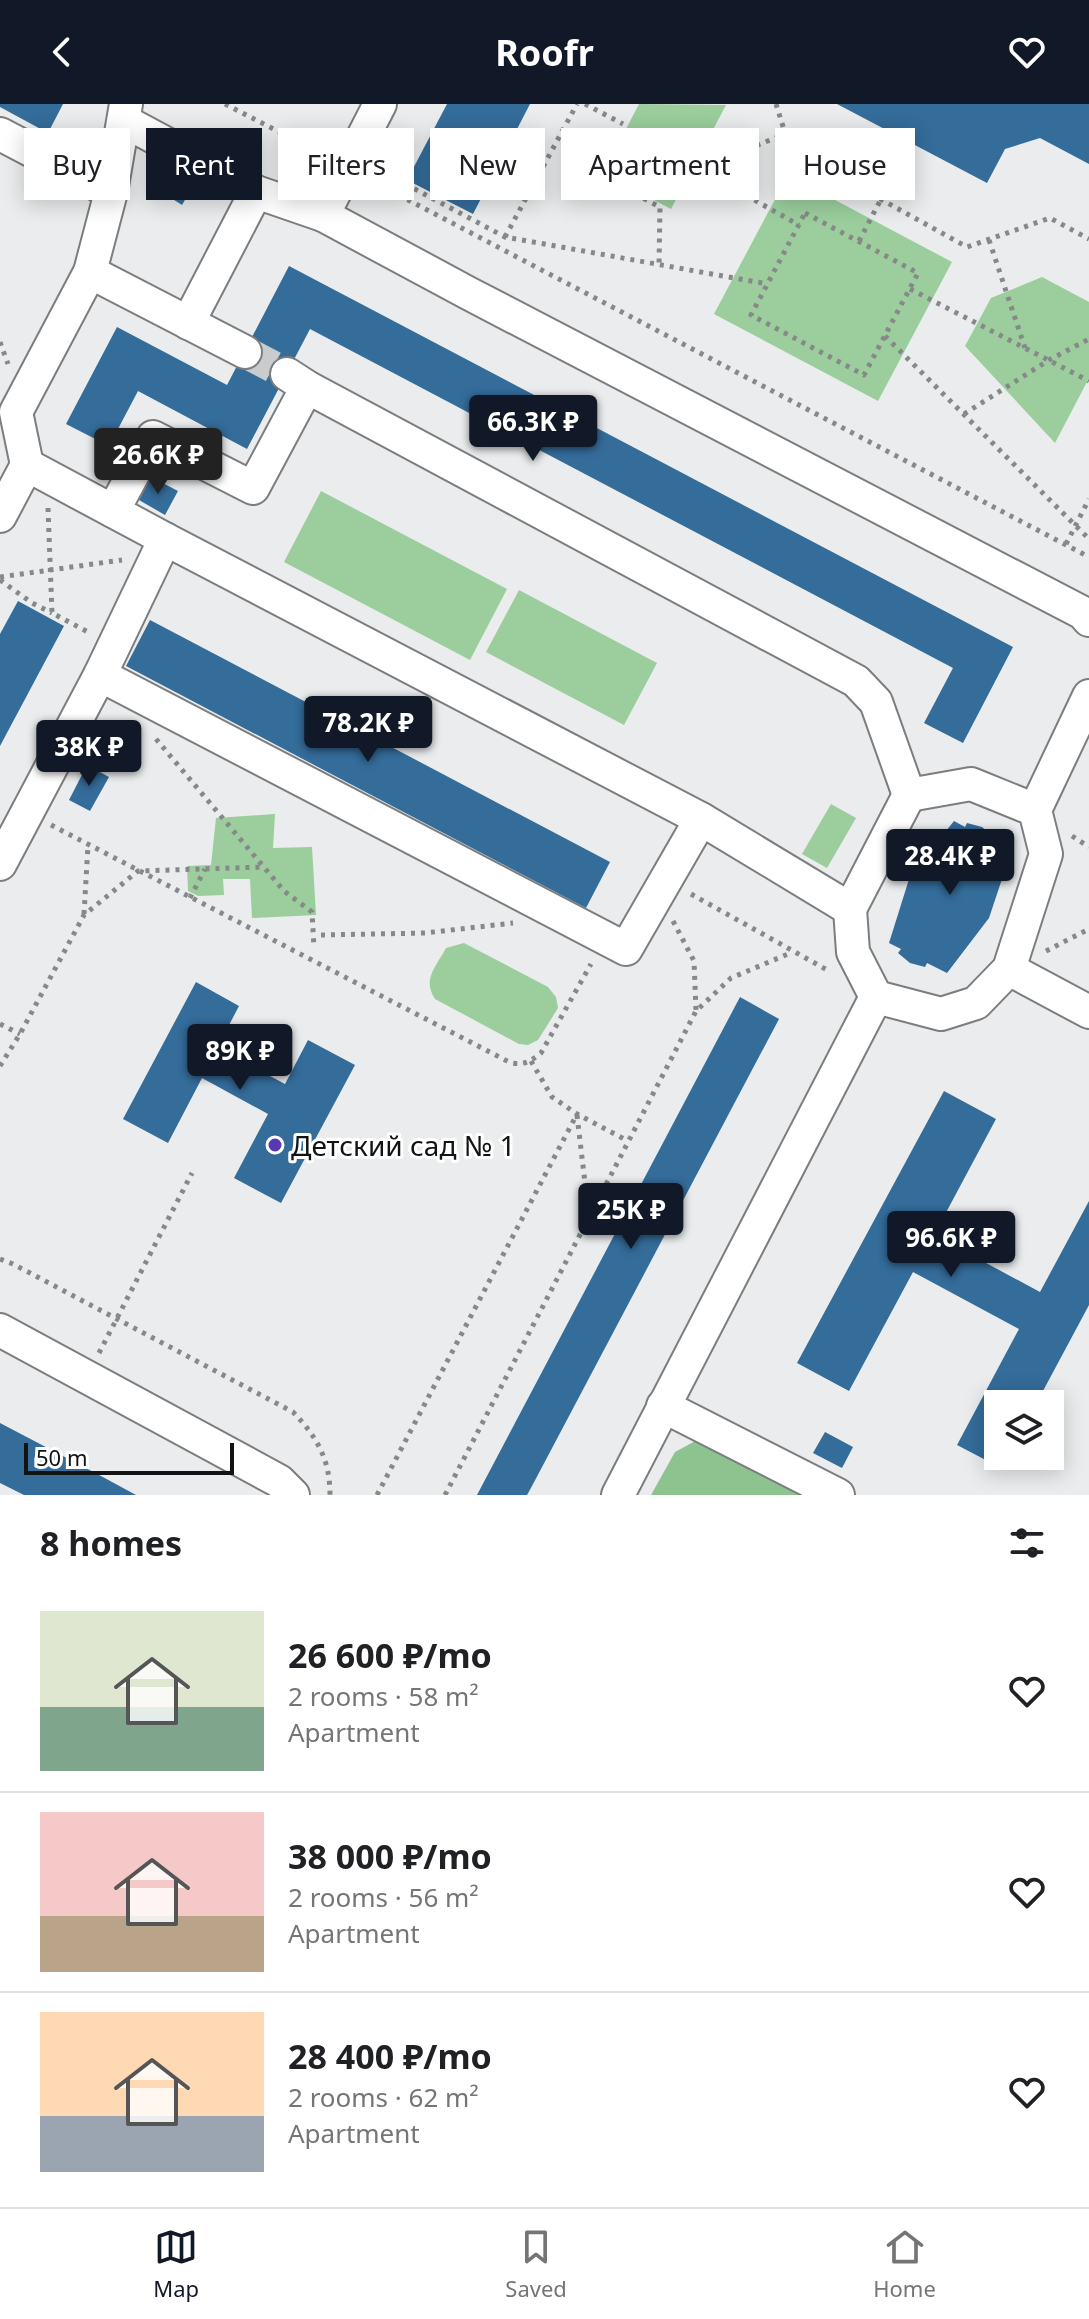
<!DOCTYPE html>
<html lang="en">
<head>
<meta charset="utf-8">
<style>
	:root { --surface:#fff; --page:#f2f2f2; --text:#202124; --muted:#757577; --line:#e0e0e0; --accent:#111827 }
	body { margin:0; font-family:"Noto Sans",sans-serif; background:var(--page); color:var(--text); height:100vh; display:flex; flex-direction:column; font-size:30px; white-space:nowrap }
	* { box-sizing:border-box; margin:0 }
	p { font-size:26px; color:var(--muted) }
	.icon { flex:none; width:44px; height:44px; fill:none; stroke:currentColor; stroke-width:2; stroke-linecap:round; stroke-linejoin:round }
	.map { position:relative; height:1391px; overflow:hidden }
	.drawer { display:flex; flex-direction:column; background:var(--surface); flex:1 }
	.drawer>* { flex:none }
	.hud { position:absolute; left:24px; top:24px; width:1042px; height:72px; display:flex; gap:16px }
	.controls { position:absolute; left:984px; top:1286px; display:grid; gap:16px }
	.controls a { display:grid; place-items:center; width:80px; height:80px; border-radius:0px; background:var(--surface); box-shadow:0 4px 20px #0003; font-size:40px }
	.scale { position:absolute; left:24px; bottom:20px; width:210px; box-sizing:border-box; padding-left:8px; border:4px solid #121313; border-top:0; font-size:22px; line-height:28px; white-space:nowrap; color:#121313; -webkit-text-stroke:6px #fff; paint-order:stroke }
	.price { position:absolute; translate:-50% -68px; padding:0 18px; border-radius:8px; background:var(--accent); color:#fff; font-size:26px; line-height:52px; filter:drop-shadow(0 2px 4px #0008) }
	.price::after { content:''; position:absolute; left:50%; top:48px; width:24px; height:18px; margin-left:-12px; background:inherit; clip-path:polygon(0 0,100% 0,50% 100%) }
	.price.active { background:#222; color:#fff }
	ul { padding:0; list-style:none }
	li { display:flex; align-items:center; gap:24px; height:200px; padding:0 40px }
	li+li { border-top:2px solid var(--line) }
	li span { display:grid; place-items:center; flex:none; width:224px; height:160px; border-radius:0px; color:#555 }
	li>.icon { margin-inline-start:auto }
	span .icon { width:96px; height:96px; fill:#fffc; stroke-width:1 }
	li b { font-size:34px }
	h2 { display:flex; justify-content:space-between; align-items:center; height:96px; padding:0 40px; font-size:34px }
	.chip { padding:0 28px; border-radius:0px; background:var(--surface); box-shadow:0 4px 20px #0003; font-size:28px; line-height:72px }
	.chip.active { background:var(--accent); color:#fff }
	header { display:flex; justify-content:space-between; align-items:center; height:104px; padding:0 40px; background:var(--accent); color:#fff; font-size:36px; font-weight:700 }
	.tab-bar { display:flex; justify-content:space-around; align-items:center; height:112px; border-top:2px solid var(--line); background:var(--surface); font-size:22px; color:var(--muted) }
	.tab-bar a { display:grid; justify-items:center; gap:4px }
	.tab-bar .active { color:var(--accent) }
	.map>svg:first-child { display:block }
</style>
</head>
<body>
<header><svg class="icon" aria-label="back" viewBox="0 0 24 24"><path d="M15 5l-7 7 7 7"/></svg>Roofr<svg class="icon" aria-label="heart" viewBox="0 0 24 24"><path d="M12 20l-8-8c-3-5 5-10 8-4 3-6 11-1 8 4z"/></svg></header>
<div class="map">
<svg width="1089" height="1391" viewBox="0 0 1089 1391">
	<rect width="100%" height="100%" fill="#eaeced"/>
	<g fill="#9bce9c">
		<polygon points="639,0 726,1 671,105 603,69"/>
		<polygon points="788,71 952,158 878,297 714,210"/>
		<polygon points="1042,173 1089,198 1089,274 1055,339 965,242 991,194"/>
		<polygon points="321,387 507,485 470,556 284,458"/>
		<polygon points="519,486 657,559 624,621 486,548"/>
		<polygon points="831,700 856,714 827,764 802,750"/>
		<polygon points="275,710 273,744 312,743 316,811 252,814 250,775 223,775 224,791 198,792 188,787 187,762 211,761 216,714"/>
		<path d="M464 839 548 883 556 893 558 904 538 936 528 941 519 940 435 895C422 875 436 863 446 844Z"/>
	</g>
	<polygon fill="#8dc38e" points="699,1335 800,1391 651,1391 675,1348"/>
	<g fill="#346c9a">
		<polygon points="0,0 63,0 48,29 0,3"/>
		<polygon points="447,0 530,0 473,110 407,76"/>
		<polygon points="837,0 1089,0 1089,60 1040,34 1005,45 987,79"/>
		<polygon points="171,69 193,82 182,101 160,87"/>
		<polygon points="289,162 1013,543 963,639 924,619 953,564 310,225 247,345 138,287 109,342 66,320 117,223 227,281"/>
		<polygon points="151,373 178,387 165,411 139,396"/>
		<polygon points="18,497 64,522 0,642 0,530"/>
		<polygon points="150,516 610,758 586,804 126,562"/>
		<polygon points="87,661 109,673 90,707 69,696"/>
		<polygon points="954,717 965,723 967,719 982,723 994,733 991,737 1011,748 989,814 947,869 927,859 925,863 910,859 898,849 901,845 889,839 910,772"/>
		<polygon points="196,878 239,902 217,944 285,980 308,936 355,961 281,1099 234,1074 268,1010 202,974 168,1039 123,1015"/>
		<polygon points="740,893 779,915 532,1382 527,1391 477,1391"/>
		<polygon points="944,987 996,1015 934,1131 1040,1188 1089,1097 1089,1201 1036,1300 998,1300 998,1352 1007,1352 1001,1364 957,1341 1019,1225 913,1168 849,1287 797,1259"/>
		<polygon points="0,1319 101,1372 136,1391 24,1391 0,1379"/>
		<polygon points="825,1328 853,1343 842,1364 813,1349"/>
	</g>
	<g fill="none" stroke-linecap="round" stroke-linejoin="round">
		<polyline stroke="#cacbcc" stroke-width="32" stroke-dasharray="32 16" stroke-linecap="butt" points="245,248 287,270"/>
		<defs>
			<g id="minor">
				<polyline points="124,17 256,88 323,111 380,0"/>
				<polyline points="0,30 111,88"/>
				<polyline points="323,111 468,189 1083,509 1089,516"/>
				<polyline points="90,168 245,248"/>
				<polyline points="188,219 256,88"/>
				<polyline points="27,361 165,435 701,715 850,805 853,848 876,893 941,910 976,899 1009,865 1046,750 1035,706 971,680 909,691 876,598 856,577 307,283 287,270"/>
				<polyline points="113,407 153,333 253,384 307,283"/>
				<polyline points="0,412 27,361 16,308 90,168 111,88 126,0"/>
				<polyline points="100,571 626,845 701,715"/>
				<polyline points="1035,706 1089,592"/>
				<polyline points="0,760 100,571 165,435"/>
				<polyline points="850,805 909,691"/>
				<polyline points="1009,865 1089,908"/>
				<polyline points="0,1226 279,1377 293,1391"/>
				<polyline points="663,1302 838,1391"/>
				<polyline points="618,1391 876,893"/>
			</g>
		</defs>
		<use href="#minor" stroke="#7c7d7e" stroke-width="36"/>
		<g stroke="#878989" stroke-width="5" stroke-dasharray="4 6" stroke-linecap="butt">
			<polyline points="225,0 324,51"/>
			<polyline points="585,0 623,20"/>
			<polyline points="776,0 790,45 967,143 1050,114 1089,135"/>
			<polyline points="664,35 698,53 731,83 799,121"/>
			<polyline points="698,53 743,47 785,30"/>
			<polyline points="379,66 505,133 768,180"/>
			<polyline points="372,77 1089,453"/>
			<polyline points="605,85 639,92 660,103 659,161"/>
			<polygon points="805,109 918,169 864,271 751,211"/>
			<polyline points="505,133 577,0"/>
			<polyline points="989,136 1025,244"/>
			<polyline points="859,137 911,38"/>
			<polyline points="910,185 1089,277"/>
			<polyline points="885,232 1089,435"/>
			<polyline points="0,238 8,260"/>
			<polyline points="964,310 1049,256 1089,235"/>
			<polyline points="48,404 52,509 88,528"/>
			<polyline points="1066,440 1089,395"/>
			<polyline points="0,473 122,456"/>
			<polyline points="0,476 32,499 52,509"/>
			<polyline points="156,635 284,787 312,808 314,844"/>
			<path d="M51 721 511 959C524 961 530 958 541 949L591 860"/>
			<polyline points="1072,732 1089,743"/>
			<polyline points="691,790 829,867"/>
			<polyline points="190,794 205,765"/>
			<polyline points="84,810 88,741"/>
			<polyline points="673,817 694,857 696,906"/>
			<polyline points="321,831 425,829 513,819"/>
			<polyline points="1046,847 1089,825"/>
			<polyline points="0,920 20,930"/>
			<polyline points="531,957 552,993 577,1010 628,1037"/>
			<polyline points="0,962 20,930 84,811 138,767 264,763"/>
			<polyline points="577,1011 589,1113"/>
			<path d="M0 1155 13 1160 293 1308C317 1333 330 1355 330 1391"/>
			<polyline points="99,1249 192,1069"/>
			<polyline points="377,1391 577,1010"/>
			<polyline points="445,1391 696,907 731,874 788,850"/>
		</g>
		<use href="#minor" stroke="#fff" stroke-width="32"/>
	</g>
	<circle fill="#573ab2" stroke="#fff" stroke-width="3" cx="275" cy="1041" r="8"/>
	<g text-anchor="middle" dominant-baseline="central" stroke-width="6" stroke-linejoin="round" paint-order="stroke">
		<g font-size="28" fill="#121313" stroke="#fff" text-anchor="start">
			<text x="291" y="1041">Детский сад № 1</text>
		</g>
	</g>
</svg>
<div class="controls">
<a><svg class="icon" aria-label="layers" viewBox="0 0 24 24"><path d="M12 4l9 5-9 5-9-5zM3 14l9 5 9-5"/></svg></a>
</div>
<div class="scale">50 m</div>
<b class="price" style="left:533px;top:359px">66.3K ₽</b>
<b class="price active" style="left:158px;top:392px">26.6K ₽</b>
<b class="price" style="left:368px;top:660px">78.2K ₽</b>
<b class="price" style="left:89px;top:684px">38K ₽</b>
<b class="price" style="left:950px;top:793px">28.4K ₽</b>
<b class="price" style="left:240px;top:988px">89K ₽</b>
<b class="price" style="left:631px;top:1147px">25K ₽</b>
<b class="price" style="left:951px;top:1175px">96.6K ₽</b>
<div class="hud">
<a class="chip">Buy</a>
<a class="chip active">Rent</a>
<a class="chip">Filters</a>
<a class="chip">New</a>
<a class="chip">Apartment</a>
<a class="chip">House</a>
</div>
</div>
<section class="drawer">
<h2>8 homes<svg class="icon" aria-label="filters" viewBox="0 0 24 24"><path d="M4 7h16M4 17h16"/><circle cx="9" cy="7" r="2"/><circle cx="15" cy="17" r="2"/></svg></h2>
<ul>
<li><span style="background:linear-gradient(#dfe7d0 60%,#7fa58c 0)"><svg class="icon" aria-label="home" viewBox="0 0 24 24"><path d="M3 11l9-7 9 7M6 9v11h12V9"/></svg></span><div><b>26 600 ₽/mo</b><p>2 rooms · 58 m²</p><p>Apartment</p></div><svg class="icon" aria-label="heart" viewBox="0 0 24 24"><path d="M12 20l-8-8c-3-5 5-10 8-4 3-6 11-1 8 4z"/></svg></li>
<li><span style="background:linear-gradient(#f6c9c9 65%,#b9a48a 0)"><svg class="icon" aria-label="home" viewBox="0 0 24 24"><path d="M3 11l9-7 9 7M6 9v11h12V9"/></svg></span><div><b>38 000 ₽/mo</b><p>2 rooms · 56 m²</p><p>Apartment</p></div><svg class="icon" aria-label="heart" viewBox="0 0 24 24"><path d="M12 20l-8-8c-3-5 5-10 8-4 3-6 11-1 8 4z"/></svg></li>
<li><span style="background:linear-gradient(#ffd9b3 65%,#9aa5b1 0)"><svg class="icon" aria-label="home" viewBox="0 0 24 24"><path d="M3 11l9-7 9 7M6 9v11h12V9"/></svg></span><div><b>28 400 ₽/mo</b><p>2 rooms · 62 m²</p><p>Apartment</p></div><svg class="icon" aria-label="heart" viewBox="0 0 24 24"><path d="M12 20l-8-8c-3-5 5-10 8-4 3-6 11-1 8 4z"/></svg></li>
</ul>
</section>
<nav class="tab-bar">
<a class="active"><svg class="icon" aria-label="map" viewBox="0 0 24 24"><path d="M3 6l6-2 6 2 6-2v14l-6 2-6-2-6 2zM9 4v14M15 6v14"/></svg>Map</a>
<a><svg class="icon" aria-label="saved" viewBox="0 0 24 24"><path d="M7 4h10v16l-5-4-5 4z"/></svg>Saved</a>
<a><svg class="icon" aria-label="home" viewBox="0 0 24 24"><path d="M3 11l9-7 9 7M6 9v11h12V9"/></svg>Home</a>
</nav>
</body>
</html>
